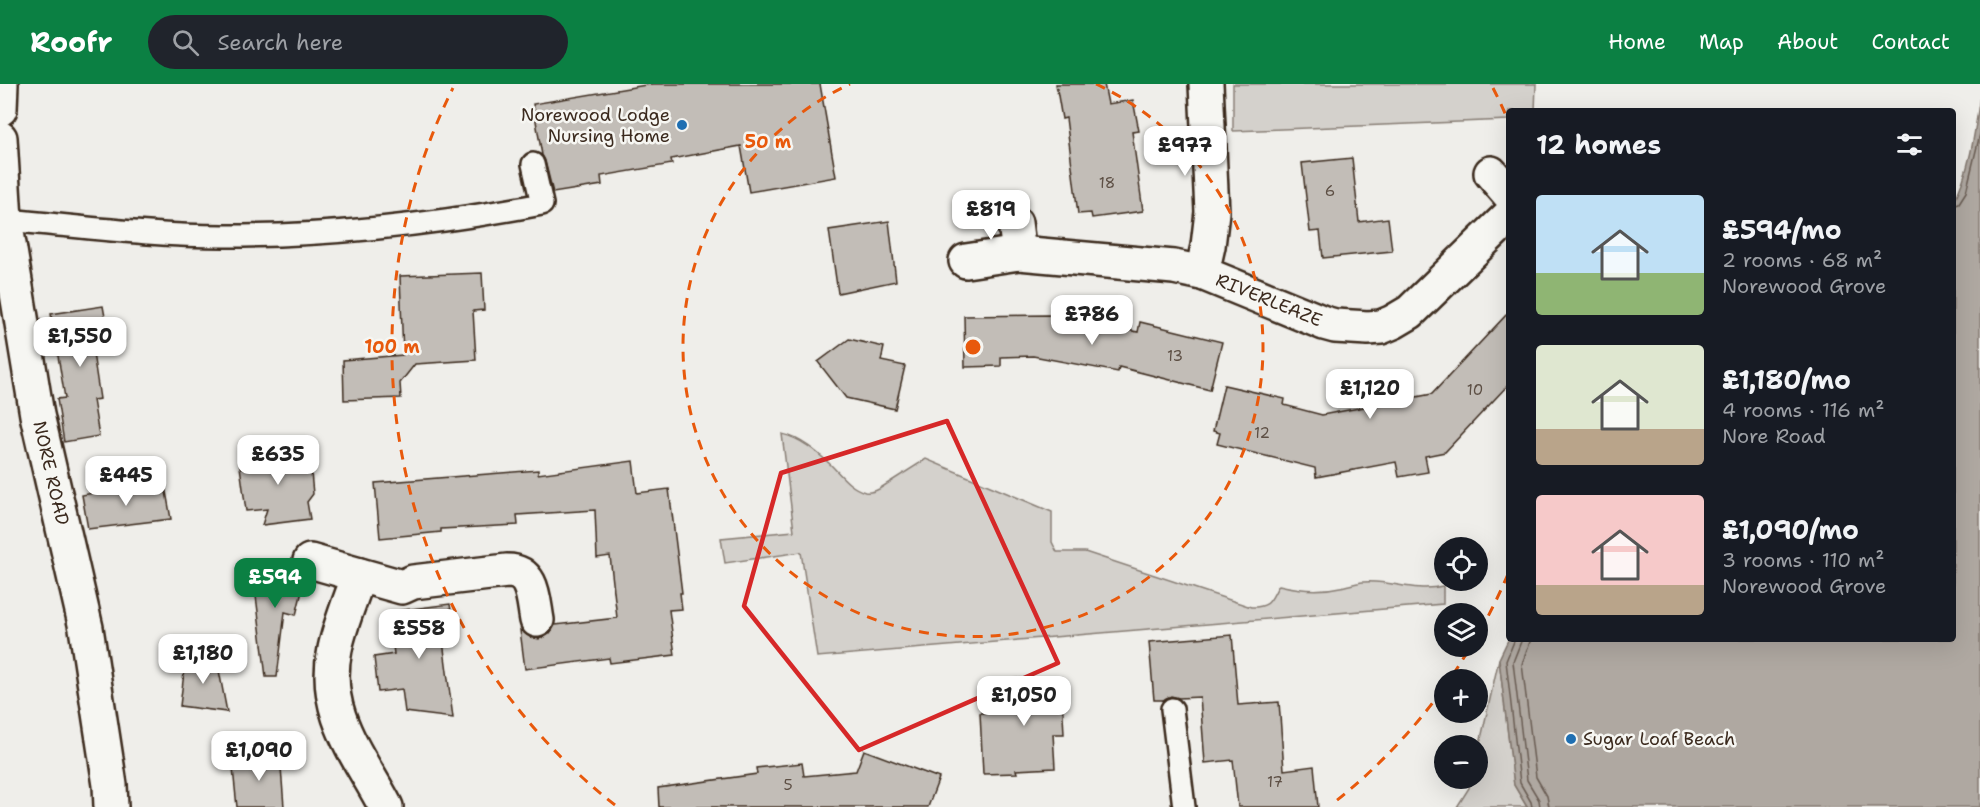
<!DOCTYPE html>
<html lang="en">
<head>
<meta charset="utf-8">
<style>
	:root { --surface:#171b24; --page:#20242c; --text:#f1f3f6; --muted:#9ea1a6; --accent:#0b8043 }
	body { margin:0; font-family:"Shantell Sans",sans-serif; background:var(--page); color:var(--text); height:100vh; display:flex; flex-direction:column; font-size:22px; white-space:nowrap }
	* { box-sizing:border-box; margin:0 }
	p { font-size:20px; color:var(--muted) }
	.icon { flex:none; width:33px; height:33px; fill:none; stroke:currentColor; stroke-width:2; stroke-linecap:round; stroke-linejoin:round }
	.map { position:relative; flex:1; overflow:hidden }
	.side { position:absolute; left:1506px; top:24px; width:450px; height:534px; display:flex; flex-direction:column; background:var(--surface); border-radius:6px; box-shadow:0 6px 24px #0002 }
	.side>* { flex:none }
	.tools { position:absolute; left:1434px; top:453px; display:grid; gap:12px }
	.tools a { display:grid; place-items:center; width:54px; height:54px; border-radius:50%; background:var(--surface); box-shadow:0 6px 24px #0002; font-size:30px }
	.price { position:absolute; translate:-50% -51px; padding:0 14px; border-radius:12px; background:#fff; color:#222; font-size:20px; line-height:39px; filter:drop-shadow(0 2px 3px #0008) }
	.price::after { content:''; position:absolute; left:50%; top:36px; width:18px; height:14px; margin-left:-9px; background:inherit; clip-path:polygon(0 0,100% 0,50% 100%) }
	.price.on { background:var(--accent); color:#fff }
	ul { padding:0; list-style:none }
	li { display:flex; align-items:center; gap:18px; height:150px; padding:0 30px }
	li span { display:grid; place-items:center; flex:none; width:168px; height:120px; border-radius:6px; color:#555 }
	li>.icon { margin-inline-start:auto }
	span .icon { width:72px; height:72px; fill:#fffc; stroke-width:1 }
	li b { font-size:26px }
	h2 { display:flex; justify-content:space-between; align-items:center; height:72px; padding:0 30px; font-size:26px }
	header { display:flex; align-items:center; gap:36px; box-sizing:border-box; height:84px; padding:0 30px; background:var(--accent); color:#fff }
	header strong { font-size:28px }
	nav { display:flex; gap:33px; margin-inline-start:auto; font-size:21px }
	.search { width:420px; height:54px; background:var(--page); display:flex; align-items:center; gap:15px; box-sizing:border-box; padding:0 21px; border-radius:33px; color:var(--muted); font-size:22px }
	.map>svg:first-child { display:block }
</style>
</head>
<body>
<header>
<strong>Roofr</strong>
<div class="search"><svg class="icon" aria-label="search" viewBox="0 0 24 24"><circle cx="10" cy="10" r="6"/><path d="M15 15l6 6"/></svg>Search here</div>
<nav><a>Home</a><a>Map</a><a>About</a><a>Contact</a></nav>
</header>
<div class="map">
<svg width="1980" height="723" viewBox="0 0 1980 723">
	<rect width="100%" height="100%" fill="#efeeea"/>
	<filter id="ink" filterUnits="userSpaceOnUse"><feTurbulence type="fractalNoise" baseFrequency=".0167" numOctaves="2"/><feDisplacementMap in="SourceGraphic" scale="12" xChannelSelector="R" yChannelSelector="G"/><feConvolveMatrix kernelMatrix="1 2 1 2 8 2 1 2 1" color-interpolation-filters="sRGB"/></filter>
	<g filter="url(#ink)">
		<g fill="#d4d1cc" stroke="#887e75" stroke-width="1.5">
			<polygon points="1233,0 1536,0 1535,27 1509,27 1509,36 1233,47"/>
			<path d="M782 350C801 354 817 368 831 381 841 391 850 404 865 408 870 409 875 407 879 405L926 375 1052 428V458L1057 468H1085L1251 523C1272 523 1270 515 1279 501 1299 506 1319 508 1340 503 1347 502 1355 499 1363 498 1389 495 1413 509 1443 502V520L817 573 801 468 725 479 721 454 794 447Z"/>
			<polygon points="1499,575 1514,701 1527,723 1457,723 1469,704 1471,695 1478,694 1478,668"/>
		</g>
		<path fill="#afa8a1" stroke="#81766d" stroke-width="1.5" d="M1980 12V723H1527L1514 701 1499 575 1509 554 1953 555V119C1970 88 1975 47 1980 12Z"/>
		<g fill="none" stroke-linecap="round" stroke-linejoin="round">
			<g stroke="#695c52" stroke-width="1.5">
				<polyline points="1953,121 1959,119 1966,108 1980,50"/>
				<polyline points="1515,555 1506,577 1520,699 1531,718 1532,723"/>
				<polyline points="1522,555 1513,578 1527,696 1539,716 1540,723"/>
				<polyline points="1531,555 1522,580 1536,693 1547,712 1549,723"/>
			</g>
		</g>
		<g fill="#c2bdb7" stroke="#3b2a1e" stroke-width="1.5">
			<polygon points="652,0 820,0 836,93 749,108 741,62 671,75 672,80 601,92 602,101 553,109 545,77 542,71 533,20"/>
			<polygon points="1056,0 1104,0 1108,20 1133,16 1139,47 1132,48 1143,127 1092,134 1091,129 1078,130 1066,34 1062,35"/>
			<polygon points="1352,74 1359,138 1388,134 1392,167 1323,174 1320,147 1310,148 1302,79"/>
			<polygon points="889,137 896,197 838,209 829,146"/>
			<polygon points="482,189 484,226 473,227 476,276 415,280 400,299 401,314 344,316 343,276 403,271 400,192"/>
			<polygon points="103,222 111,266 93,269 100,315 93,316 99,352 64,358 57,315 65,314 51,230"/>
			<polygon points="1509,228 1509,300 1445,368 1425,372 1428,388 1399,393 1396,378 1316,393 1315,384 1217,360 1220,349 1213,347 1224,301 1285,315 1284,321 1322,331 1432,310"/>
			<polygon points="1049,231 1138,248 1140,238 1222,258 1210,306 1119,283 1118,288 1033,272 1001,273 1001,282 965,283 964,232"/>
			<polygon points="849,255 884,263 881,277 905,282 895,325 846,314 818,278"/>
			<polygon points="309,367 313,410 307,418 310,435 262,441 267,425 246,427 239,375"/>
			<polygon points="633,377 637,409 669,405 682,509 680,509 682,525 669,526 675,571 610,579 609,574 525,585 520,546 530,553 539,555 549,550 555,541 617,534 610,472 597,474 595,426 517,431 518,441 441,445 441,448 380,454 375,399 538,386 538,390"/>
			<polygon points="165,402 171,435 88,445 82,411 120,404 121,410"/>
			<polygon points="252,479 298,491 305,495 296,531 285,528 277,593 266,593"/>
			<polygon points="450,520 455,556 443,557 453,634 405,628 402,605 378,608 374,573 394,570 389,528"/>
			<polygon points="1232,551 1238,621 1279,618 1284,686 1314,682 1318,723 1238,723 1233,676 1205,679 1200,613 1179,614 1171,612 1164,616 1154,616 1149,558"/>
			<polygon points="186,572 217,576 227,628 180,622"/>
			<polygon points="1061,593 1064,650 1053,650 1055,684 1016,686 1017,689 983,690 980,629 1008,628 1006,595"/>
			<polygon points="864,666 939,694 928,723 659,723 658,704 757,690 756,684 802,679 804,692 856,687"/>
			<polygon points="280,670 284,723 237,723 232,675"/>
		</g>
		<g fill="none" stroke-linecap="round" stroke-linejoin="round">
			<defs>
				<g id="service">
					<path d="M5 136C77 142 151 152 224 152 330 152 437 140 542 120L533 80"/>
					<polyline points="1172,625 1184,723"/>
				</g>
				<g id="minor">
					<polyline points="1491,89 1509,110"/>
					<polyline points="1015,139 1019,169"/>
					<polyline points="966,177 1019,169 1174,183 1202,189 1324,239 1335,242 1368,244 1381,243 1393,238 1410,228 1509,132"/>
					<polyline points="1202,189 1208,162 1212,128 1206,0"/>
					<path d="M310 477 402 503 413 498 507 487C534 487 533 515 537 536"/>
					<path d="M359 491C351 515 340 540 335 565 321 629 359 671 386 723"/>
				</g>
				<g id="tertiary">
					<polyline points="0,25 1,0"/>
					<polyline points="0,54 5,136 37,331 86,544 110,701 111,723"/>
				</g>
			</defs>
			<use href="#service" stroke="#3b2a1e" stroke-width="26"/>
			<use href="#minor" stroke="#3b2a1e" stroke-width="38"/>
			<use href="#tertiary" stroke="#3b2a1e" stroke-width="38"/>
			<use href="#service" stroke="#f6f6f2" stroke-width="21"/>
			<use href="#minor" stroke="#f6f6f2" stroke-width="33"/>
			<use href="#tertiary" stroke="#f6f6f2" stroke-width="33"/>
		</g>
	</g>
	<path fill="none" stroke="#d62828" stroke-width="4.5" stroke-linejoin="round" d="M947 337 1058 579 859 666 744 522 781 389Z"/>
	<g fill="none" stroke="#e8590c" stroke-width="3" stroke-dasharray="10 8">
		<path d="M1096 0A290 290 0 1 1 850 0"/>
		<path d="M1508 490A581 581 0 0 1 1479 549M1468 567A581 581 0 0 1 1452 592M1443 605A581 581 0 0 1 1331 721M615 721A581 581 0 0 1 453 4M1493 4A581 581 0 0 1 1508 36"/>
	</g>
	<g fill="#1f6fb2" stroke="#f6f6f2" stroke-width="2">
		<circle cx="682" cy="41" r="6"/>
		<circle cx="1571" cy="655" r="6"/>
	</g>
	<g text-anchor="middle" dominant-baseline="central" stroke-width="5" stroke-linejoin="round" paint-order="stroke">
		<g font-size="15" fill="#5d4f44">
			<text x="1107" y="99">18</text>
			<text x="1330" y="107">6</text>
			<text x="1175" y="272">13</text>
			<text x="1475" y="306">10</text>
			<text x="1262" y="349">12</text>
			<text x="1275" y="698">17</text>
			<text x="788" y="701">5</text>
		</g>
		<g font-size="18" fill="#3b2a1e" stroke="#f6f6f2" text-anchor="end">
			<text x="670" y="31">Norewood Lodge<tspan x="670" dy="21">Nursing Home</tspan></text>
			<text x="1583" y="655" text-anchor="start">Sugar Loaf Beach</text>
		</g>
		<g font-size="18" fill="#3b2a1e" stroke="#f6f6f2">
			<text transform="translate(1269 216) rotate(22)">RIVERLEAZE</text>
			<text transform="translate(51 389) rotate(77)">NORE ROAD</text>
		</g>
	</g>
	<circle cx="973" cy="263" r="9" fill="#e8590c" stroke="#f6f6f2" stroke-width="3"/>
	<g font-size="18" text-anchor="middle" font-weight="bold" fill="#e8590c" stroke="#f6f6f2" stroke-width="5" stroke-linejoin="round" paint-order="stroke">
		<text x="768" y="64">50 m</text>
		<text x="392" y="269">100 m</text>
	</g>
</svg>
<div class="tools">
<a><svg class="icon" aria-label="locate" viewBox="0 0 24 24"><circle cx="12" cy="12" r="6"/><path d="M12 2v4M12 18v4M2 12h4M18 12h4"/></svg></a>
<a><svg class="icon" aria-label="layers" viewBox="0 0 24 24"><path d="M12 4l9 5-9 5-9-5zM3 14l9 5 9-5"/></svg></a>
<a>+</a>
<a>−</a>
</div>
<b class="price" style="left:1185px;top:93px">£977</b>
<b class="price" style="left:991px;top:157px">£819</b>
<b class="price" style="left:1092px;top:262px">£786</b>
<b class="price" style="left:80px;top:284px">£1,550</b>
<b class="price" style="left:1370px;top:336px">£1,120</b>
<b class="price" style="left:278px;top:402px">£635</b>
<b class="price" style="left:126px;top:423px">£445</b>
<b class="price on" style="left:275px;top:525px">£594</b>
<b class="price" style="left:419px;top:576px">£558</b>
<b class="price" style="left:203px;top:601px">£1,180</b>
<b class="price" style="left:1024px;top:643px">£1,050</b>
<b class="price" style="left:259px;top:698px">£1,090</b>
<section class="side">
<h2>12 homes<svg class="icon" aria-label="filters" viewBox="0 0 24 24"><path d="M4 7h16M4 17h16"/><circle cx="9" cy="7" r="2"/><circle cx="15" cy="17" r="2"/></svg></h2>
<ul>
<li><span style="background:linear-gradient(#bfe0f5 65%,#8fb573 0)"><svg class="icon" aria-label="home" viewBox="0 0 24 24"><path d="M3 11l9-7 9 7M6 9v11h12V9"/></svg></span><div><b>£594/mo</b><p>2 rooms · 68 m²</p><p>Norewood Grove</p></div></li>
<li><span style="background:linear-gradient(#dfe7d0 70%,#b9a48a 0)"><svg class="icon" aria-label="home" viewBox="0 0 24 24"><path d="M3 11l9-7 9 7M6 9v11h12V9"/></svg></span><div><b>£1,180/mo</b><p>4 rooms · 116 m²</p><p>Nore Road</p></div></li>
<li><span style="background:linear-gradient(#f6c9c9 75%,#b9a48a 0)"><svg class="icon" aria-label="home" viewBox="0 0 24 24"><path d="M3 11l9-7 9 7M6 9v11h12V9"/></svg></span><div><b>£1,090/mo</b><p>3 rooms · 110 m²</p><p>Norewood Grove</p></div></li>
</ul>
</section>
</div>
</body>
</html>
